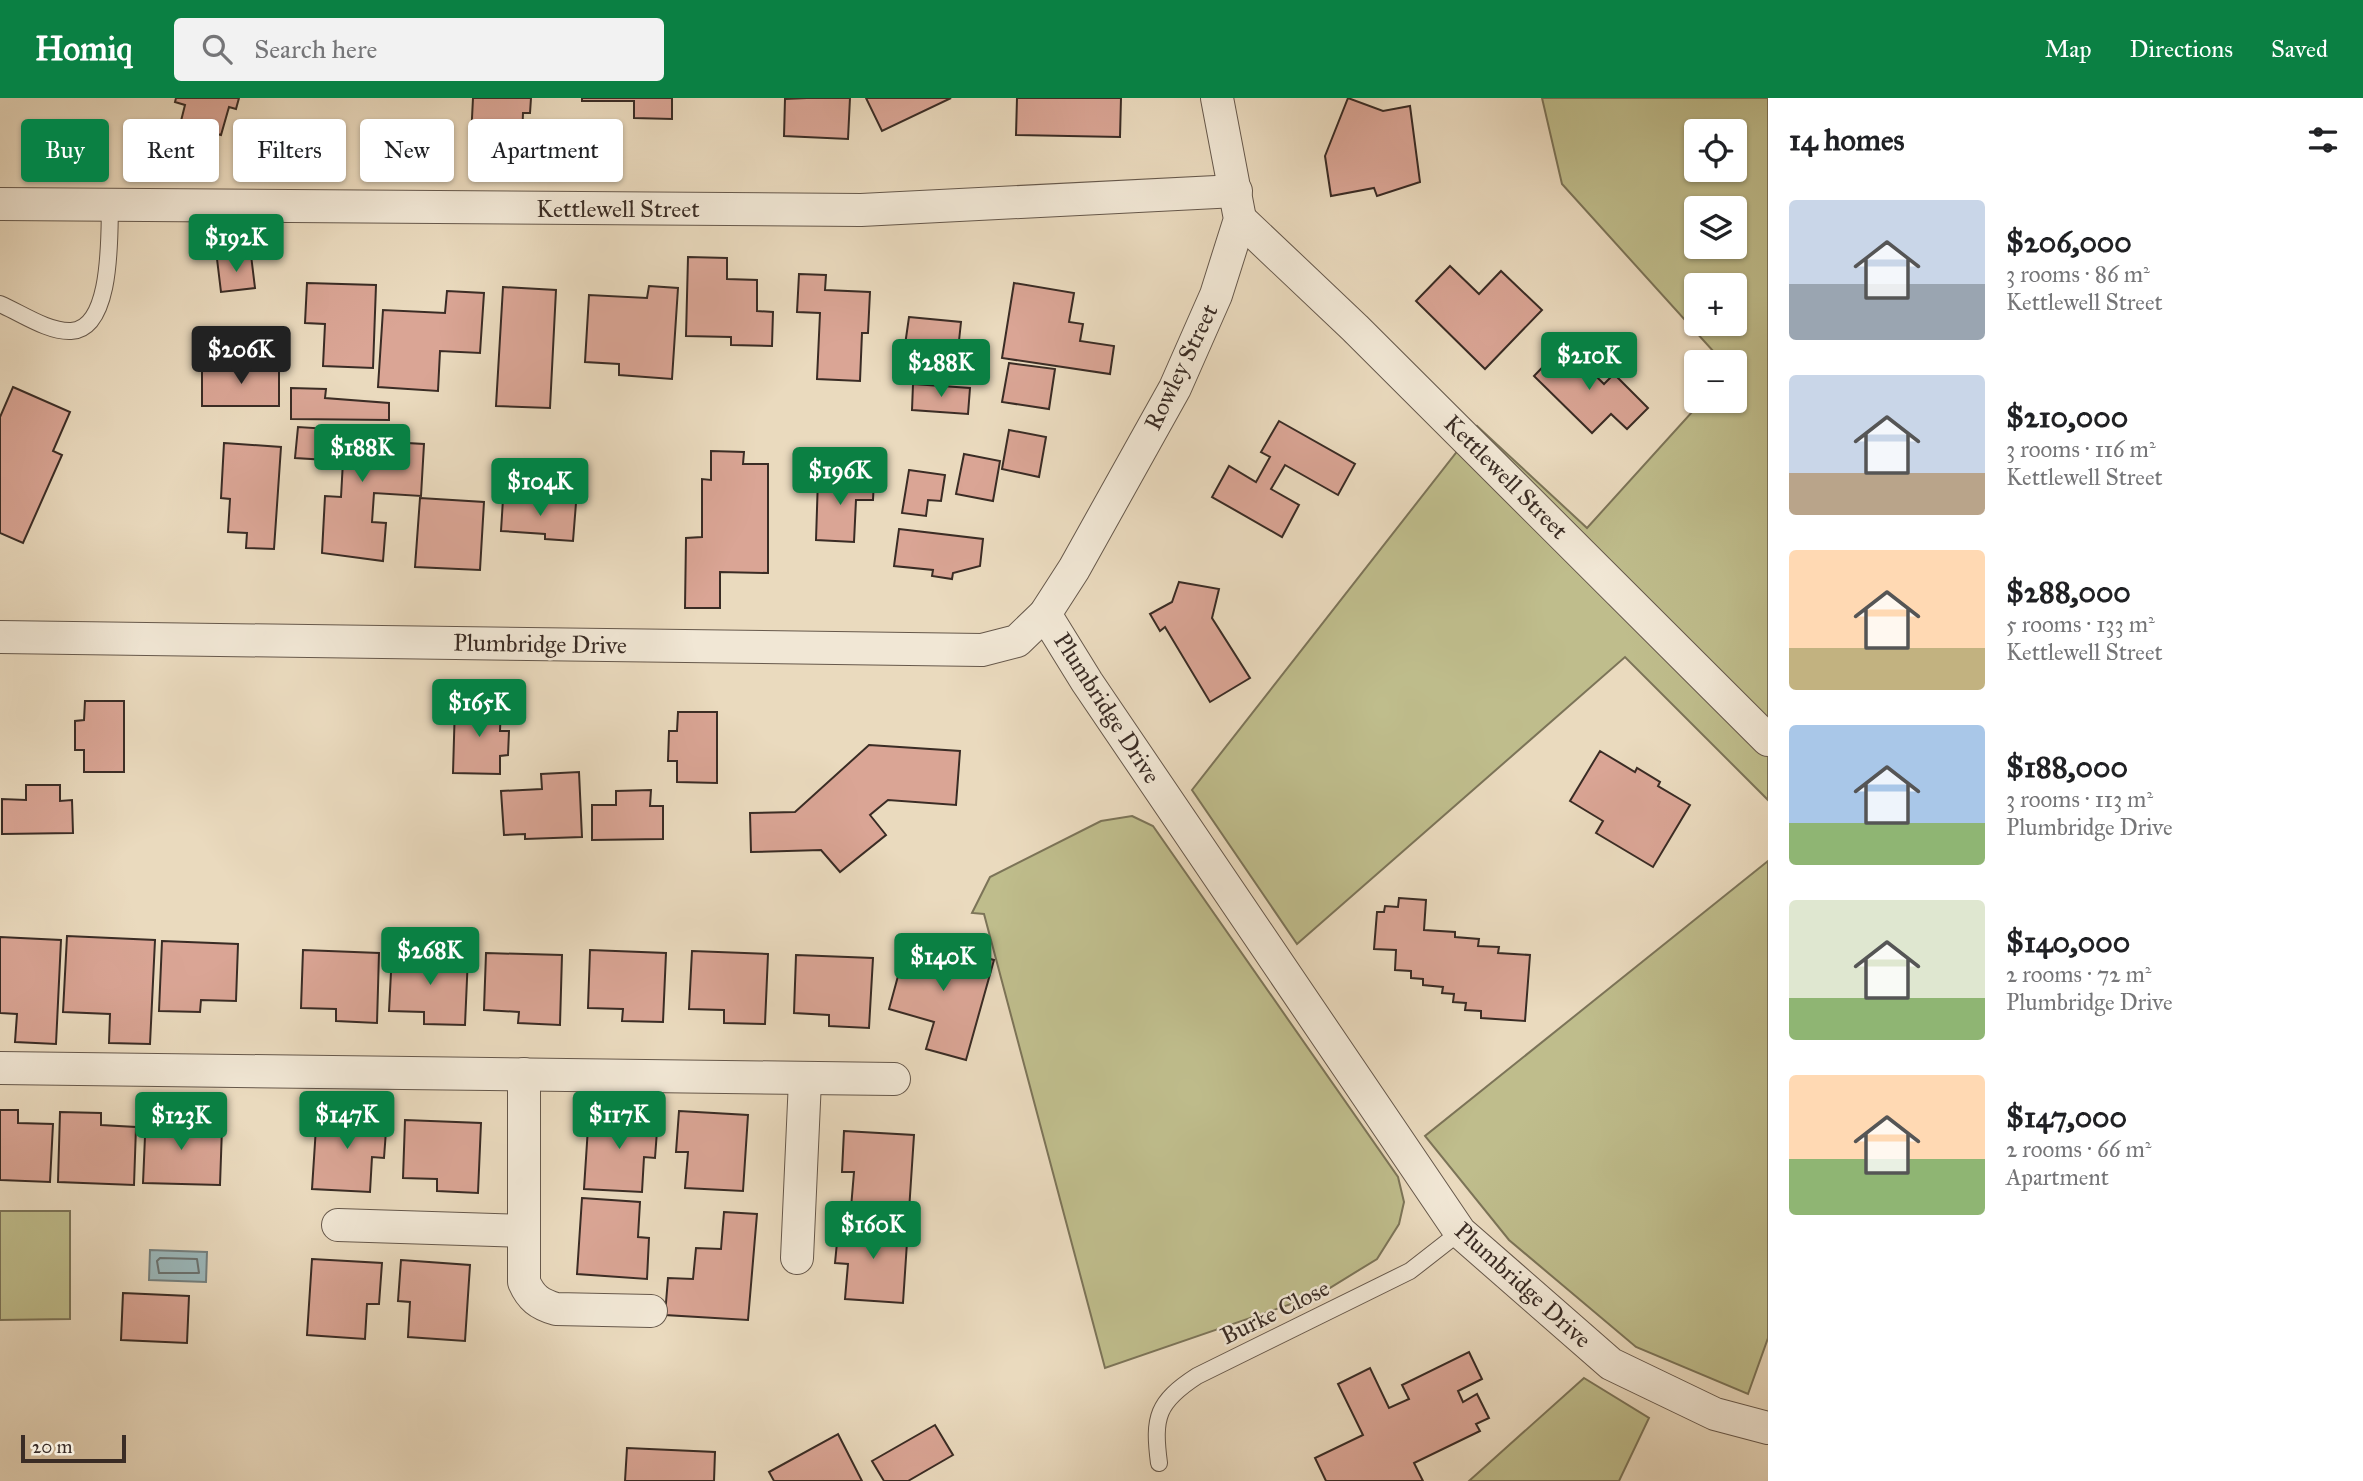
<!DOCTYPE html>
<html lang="en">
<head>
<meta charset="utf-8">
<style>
	:root { --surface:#fff; --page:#f2f2f2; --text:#202124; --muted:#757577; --accent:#0b8043 }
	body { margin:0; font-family:"IM FELL Great Primer",serif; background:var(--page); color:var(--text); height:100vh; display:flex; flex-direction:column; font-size:26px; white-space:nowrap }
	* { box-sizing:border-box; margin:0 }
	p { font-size:23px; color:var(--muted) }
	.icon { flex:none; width:38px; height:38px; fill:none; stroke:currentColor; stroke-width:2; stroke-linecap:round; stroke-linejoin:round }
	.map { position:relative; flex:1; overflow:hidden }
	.panel { display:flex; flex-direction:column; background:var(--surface); width:595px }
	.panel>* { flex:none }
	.banner { position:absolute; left:21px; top:21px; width:665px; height:63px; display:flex; gap:14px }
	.tools { position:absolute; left:1684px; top:21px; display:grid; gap:14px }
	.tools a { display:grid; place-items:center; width:63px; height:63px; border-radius:7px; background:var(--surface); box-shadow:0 2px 5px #0004; font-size:35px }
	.scale { position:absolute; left:21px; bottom:18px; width:105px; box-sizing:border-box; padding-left:7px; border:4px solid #3a2c25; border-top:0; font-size:19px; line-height:24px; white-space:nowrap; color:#3a2c25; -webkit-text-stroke:5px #f1e7d5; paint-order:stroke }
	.price { position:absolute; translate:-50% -60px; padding:0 16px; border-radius:7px; background:var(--accent); color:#fff; font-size:23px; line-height:46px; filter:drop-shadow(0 2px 4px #0008) }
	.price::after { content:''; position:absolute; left:50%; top:42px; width:21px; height:16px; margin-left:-10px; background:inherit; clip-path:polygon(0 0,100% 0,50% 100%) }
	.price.on { background:#222; color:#fff }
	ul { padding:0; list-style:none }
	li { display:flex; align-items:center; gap:21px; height:175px; padding:0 21px }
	li span { display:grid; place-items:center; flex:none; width:196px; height:140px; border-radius:7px; color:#555 }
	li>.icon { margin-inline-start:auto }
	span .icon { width:84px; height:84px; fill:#fffc; stroke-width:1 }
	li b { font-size:30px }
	h2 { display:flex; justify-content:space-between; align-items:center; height:84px; padding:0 21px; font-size:30px }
	.tag { padding:0 24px; border-radius:7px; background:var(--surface); box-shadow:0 2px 5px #0004; font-size:24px; line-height:63px }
	.tag.on { background:var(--accent); color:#fff }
	header { display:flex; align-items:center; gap:42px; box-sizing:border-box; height:98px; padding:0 35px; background:var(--accent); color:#fff }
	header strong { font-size:33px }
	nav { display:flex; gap:38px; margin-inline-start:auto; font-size:24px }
	.search { width:490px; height:63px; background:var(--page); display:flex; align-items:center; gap:18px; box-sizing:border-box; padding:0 24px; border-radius:7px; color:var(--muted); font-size:26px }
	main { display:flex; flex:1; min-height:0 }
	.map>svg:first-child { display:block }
</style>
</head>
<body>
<header>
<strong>Homiq</strong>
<div class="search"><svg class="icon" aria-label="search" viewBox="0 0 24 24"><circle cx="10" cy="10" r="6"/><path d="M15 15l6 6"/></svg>Search here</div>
<nav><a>Map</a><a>Directions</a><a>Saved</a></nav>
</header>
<main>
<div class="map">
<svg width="1768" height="1383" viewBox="0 0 1768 1383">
	<rect width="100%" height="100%" fill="#eadabe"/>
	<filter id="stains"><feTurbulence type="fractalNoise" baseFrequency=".00286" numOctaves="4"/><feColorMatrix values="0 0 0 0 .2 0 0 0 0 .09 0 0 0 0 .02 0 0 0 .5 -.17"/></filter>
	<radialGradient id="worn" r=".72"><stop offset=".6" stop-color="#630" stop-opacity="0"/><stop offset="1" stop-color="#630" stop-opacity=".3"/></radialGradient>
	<g fill="#bfbd8c" stroke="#7c7458" stroke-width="2" fill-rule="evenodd">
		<path d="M1542 0H1768V702L1625 559 1297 846 1192 692 1477 328 1587 430 1702 303H1734V264H1723L1562 86ZM1696 33H1734V72H1696ZM1696 110H1734V149H1696ZM1696 187H1734V226H1696Z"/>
		<polygon points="1132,718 1153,728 1398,1079 1404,1104 1399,1126 1377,1161 1320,1196 1105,1270 984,816 972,815 990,779 1101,723"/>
		<polygon points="1768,763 1768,1240 1748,1296 1636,1249 1509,1142 1425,1038"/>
		<polygon points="0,1113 70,1113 70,1221 0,1222"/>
		<polygon points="1584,1280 1649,1320 1619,1383 1469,1383"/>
	</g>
	<polygon fill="#9bb8bb" stroke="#74807f" stroke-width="2" points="150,1152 207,1154 206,1184 149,1182"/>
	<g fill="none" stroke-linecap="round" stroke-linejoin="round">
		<polygon stroke="#6a7270" stroke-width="2" points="160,1160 197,1161 199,1175 159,1175 157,1163"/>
	</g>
	<g fill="#daa595" stroke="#3a2c25" stroke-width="2">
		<polygon points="176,0 239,0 236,11 229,9 221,37 180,27 185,7 175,4"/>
		<polygon points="473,0 531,0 530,15 523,15 522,42 471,40"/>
		<polygon points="582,0 672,0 672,21 634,20 634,3 582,3"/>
		<polygon points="807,0 850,0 848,41 784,38 785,1"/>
		<polygon points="866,0 951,0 882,33"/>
		<polygon points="1017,0 1121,0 1120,39 1016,37"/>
		<polygon points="1348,0 1383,13 1410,8 1420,84 1377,98 1374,90 1331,98 1325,58"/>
		<polygon points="251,157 255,190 221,194 217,161"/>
		<polygon points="688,159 727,160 727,181 757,182 757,213 773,214 772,248 731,247 731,239 686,238"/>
		<polygon points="1450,168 1479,196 1501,173 1542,212 1485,271 1416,203"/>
		<polygon points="799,176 826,177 825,192 870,194 868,235 862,235 860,283 817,281 820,215 797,214"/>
		<polygon points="307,185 376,187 373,270 323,268 325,226 305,225"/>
		<polygon points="1014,185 1074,195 1069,224 1083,226 1080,243 1114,248 1110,276 1002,260"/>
		<polygon points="649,188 678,190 672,281 619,277 619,266 585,264 589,197 647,200"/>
		<polygon points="503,189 556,192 550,310 496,308"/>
		<polygon points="447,193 484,195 480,255 440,253 438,293 378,289 383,212 445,215"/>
		<polygon points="909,219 961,224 955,280 922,276 925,256 904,254"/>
		<polygon points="1564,247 1604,286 1614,276 1648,310 1627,331 1611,316 1592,335 1534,278"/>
		<polygon points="1009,265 1055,271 1049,311 1002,304"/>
		<polygon points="279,267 279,308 202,308 202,268"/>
		<polygon points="913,286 970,290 968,316 912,312"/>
		<polygon points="13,289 70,314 53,353 62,357 23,445 0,435 0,319"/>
		<polygon points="291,290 326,291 325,300 389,305 389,322 291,321"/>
		<polygon points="1279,323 1355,366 1338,397 1285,367 1271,391 1299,407 1282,439 1212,399 1229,368 1256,384 1270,359 1261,354"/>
		<polygon points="360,327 391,329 390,344 424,346 421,398 374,395 372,424 386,425 383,463 322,455 325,398 341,399 343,363 295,360 298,329 360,333"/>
		<polygon points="1009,332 1046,339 1039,379 1002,371"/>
		<polygon points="224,345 281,349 274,451 246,450 247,435 228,434 230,401 221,400"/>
		<polygon points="711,353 744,354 743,366 768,366 768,475 720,474 720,510 685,510 686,440 702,439 702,381 711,382"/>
		<polygon points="964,356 1000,363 993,403 956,396"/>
		<polygon points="909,372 945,377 941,403 928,402 926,418 902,415"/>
		<polygon points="818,380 874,382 873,402 856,402 854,444 816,442"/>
		<polygon points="420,400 484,404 480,472 415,469"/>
		<polygon points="503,401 576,405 573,443 545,441 545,436 501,433"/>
		<polygon points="899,431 983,441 980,468 953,475 952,481 932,478 933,472 894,468"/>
		<polygon points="1179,484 1219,491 1212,520 1250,580 1210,604 1165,529 1160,533 1150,516 1172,504"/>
		<polygon points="85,603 124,603 124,674 84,674 84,652 75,652 75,623 84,622"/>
		<polygon points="455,606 501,607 500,633 509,633 508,657 500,658 500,676 453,675"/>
		<polygon points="678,614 717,614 717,685 677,684 677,663 668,663 669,633 677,633"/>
		<polygon points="869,647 960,653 956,707 888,702 870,717 886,737 840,774 821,752 751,754 750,715 795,714"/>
		<polygon points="1600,653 1635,674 1637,670 1660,684 1658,688 1690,707 1653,769 1596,735 1603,723 1570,703"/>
		<polygon points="579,674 582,739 525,741 525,736 504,737 501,693 542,691 541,676"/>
		<polygon points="26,687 60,687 60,703 72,702 73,735 2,736 2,701 26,702"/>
		<polygon points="651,692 650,708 663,708 663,741 592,742 592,707 616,707 616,693"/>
		<polygon points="1399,800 1426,802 1424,832 1455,834 1455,839 1479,841 1478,848 1499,849 1498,855 1530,857 1525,923 1481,920 1481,913 1465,912 1466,905 1453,904 1454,896 1442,895 1443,889 1423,887 1423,881 1411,880 1411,873 1395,872 1396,852 1374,851 1377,814 1384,814 1385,808 1398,809"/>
		<polygon points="67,838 155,842 150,946 109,945 110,916 63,914"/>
		<polygon points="909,838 994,862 966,962 926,951 934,924 889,911"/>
		<polygon points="0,839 61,842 56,946 15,944 17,916 0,915"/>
		<polygon points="162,843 238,846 236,903 201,902 200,914 159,913"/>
		<polygon points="303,852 379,855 377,925 336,923 336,911 301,910"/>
		<polygon points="590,852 666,855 663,924 622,923 623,911 588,910"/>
		<polygon points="692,853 768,856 765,926 724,925 724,912 689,911"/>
		<polygon points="392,855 468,858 465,927 424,926 424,914 389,913"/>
		<polygon points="486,855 562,857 560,927 518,925 519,914 484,912"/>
		<polygon points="796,857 873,860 869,930 829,928 829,917 794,915"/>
		<polygon points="0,1012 18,1012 18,1025 53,1026 50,1084 0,1082"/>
		<polygon points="679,1013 748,1017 743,1093 685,1090 688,1054 676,1054"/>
		<polygon points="60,1014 101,1015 101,1027 136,1029 134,1087 58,1084"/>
		<polygon points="317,1014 387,1019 384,1060 372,1059 370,1094 312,1091"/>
		<polygon points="589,1014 658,1019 655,1060 644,1059 642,1094 584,1091"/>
		<polygon points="146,1015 187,1017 187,1028 222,1030 220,1087 143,1085"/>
		<polygon points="405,1022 481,1025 478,1095 437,1093 437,1081 403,1080"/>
		<polygon points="844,1033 914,1037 909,1113 851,1110 854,1074 842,1074"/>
		<polygon points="582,1100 640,1104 638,1139 649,1140 647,1181 577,1176"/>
		<polygon points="724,1114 757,1116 748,1222 665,1217 668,1180 693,1181 696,1150 721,1151"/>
		<polygon points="839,1124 908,1129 903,1205 845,1201 848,1166 835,1165"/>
		<polygon points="312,1161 382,1165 379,1206 367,1206 365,1241 307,1237"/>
		<polygon points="401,1162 470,1167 465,1243 408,1239 410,1204 398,1203"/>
		<polygon points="123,1195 189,1198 187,1245 121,1242"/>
		<polygon points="1469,1254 1482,1281 1458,1293 1463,1304 1477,1296 1489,1320 1476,1326 1480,1333 1414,1365 1423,1383 1326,1383 1315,1360 1363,1337 1338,1286 1370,1270 1389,1310 1409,1301 1402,1287"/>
		<polygon points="935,1327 953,1357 908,1383 884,1383 872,1363"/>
		<polygon points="838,1336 862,1383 774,1383 769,1374"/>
		<polygon points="627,1350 715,1354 714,1383 625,1383"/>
	</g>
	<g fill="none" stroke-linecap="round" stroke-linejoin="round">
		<defs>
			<g id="service">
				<path d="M0 206C21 215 48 234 71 233 113 231 109 136 110 107"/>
				<path d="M1159 1365C1153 1319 1157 1304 1197 1278L1410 1173 1460 1134"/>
			</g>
			<g id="minor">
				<polyline points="0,106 861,112 1236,93"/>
				<polyline points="1240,121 1355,230 1768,642"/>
				<polyline points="1045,516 1087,584 1460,1134 1611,1266 1715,1316 1768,1330"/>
				<polyline points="0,539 982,552 1017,543 1045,516 1074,471 1175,290 1216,197 1240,121 1217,0"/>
				<polyline points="0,970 894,981"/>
				<path d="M524 976V1184C531 1200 539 1206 556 1211L651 1213"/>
				<polyline points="338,1127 523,1133"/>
				<polyline points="797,1160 805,982"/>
			</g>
		</defs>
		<use href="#service" stroke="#66584b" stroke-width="18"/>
		<use href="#minor" stroke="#66584b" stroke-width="34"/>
		<use href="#service" stroke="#f1e7d5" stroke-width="16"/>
		<use href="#minor" stroke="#f1e7d5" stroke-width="32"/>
	</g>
	<g text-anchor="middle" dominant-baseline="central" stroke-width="5" stroke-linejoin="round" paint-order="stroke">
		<g font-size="24" fill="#3a2c25" stroke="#f1e7d5">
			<text x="618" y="111">Kettlewell Street</text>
			<text transform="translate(1181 269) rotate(-64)">Rowley Street</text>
			<text transform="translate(1506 379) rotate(45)">Kettlewell Street</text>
			<text transform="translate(540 546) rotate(1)">Plumbridge Drive</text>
			<text transform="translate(1107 610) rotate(57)">Plumbridge Drive</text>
			<text transform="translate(1523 1187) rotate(42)">Plumbridge Drive</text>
			<text transform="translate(1275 1214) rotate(-26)">Burke Close</text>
		</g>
	</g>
	<rect width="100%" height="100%" filter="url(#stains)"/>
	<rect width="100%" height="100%" fill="url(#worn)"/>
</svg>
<div class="tools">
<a><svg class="icon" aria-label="locate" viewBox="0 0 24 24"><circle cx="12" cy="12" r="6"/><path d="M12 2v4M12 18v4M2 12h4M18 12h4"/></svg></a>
<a><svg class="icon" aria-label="layers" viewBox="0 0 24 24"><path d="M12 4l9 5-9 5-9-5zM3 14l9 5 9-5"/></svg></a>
<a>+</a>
<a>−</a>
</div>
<div class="scale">20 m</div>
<b class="price" style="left:236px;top:176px">$192K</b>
<b class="price on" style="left:241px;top:288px">$206K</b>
<b class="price" style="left:1589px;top:294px">$210K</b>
<b class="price" style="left:941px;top:301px">$288K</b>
<b class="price" style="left:362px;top:386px">$188K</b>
<b class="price" style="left:840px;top:409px">$196K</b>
<b class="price" style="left:540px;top:420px">$104K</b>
<b class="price" style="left:479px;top:641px">$165K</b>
<b class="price" style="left:430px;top:889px">$268K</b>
<b class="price" style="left:943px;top:895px">$140K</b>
<b class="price" style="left:347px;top:1053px">$147K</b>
<b class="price" style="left:619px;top:1053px">$117K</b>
<b class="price" style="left:181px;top:1054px">$123K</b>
<b class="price" style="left:873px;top:1163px">$160K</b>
<div class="banner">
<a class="tag on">Buy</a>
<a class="tag">Rent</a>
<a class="tag">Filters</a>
<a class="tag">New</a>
<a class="tag">Apartment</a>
</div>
</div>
<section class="panel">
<h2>14 homes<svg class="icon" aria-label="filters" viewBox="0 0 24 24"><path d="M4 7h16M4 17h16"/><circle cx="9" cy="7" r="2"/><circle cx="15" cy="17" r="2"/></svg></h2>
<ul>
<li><span style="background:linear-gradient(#c9d6e8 60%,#9aa5b1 0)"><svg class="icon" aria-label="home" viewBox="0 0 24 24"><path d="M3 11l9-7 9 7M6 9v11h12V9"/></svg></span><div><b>$206,000</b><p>3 rooms · 86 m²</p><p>Kettlewell Street</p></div></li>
<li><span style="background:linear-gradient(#c9d6e8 70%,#b9a48a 0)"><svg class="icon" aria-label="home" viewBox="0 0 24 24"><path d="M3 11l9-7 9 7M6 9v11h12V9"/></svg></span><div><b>$210,000</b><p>3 rooms · 116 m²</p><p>Kettlewell Street</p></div></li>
<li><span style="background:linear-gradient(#ffd9b3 70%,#c2b280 0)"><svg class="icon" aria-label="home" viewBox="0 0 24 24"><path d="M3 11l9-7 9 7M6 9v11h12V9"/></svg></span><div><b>$288,000</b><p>5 rooms · 133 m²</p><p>Kettlewell Street</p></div></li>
<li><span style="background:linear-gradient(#a9c7e8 70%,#8fb573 0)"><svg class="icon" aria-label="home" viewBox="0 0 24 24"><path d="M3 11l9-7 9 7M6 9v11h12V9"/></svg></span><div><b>$188,000</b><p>3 rooms · 113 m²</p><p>Plumbridge Drive</p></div></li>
<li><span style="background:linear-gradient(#dfe7d0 70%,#8fb573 0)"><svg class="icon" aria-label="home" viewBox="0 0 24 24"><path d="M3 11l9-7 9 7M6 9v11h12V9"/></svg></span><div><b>$140,000</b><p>2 rooms · 72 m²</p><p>Plumbridge Drive</p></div></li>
<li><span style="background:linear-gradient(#ffd9b3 60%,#8fb573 0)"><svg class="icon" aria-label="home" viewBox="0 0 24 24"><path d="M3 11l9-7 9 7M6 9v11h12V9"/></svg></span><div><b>$147,000</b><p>2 rooms · 66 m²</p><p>Apartment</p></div></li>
</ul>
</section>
</main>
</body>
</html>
